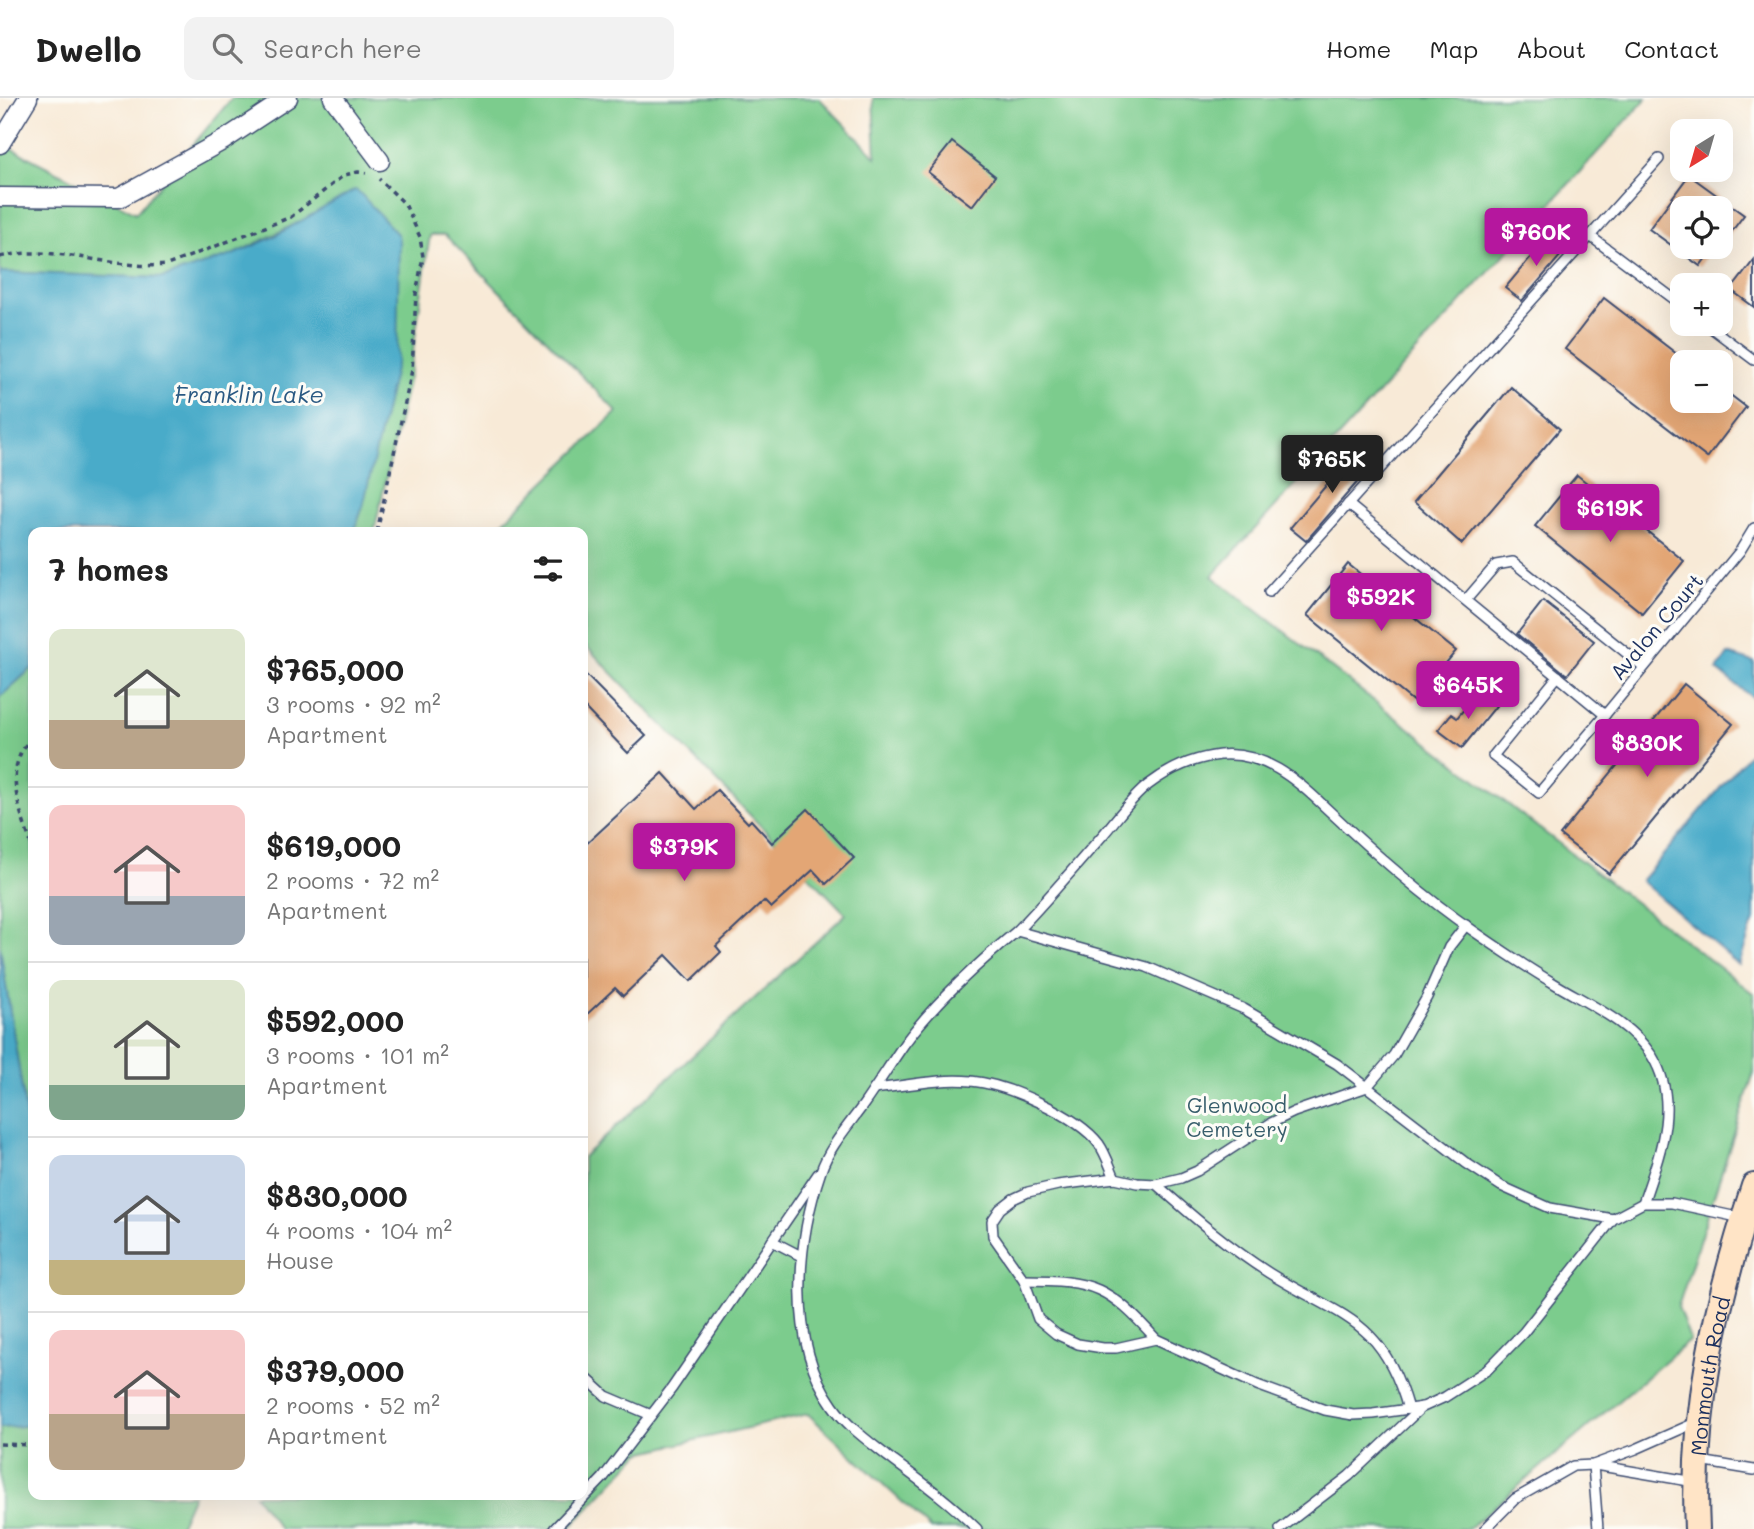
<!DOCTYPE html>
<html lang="en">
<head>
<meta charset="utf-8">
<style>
	:root { --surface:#fff; --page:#f2f2f2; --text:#222; --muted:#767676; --line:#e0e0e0; --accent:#b5179e }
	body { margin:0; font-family:Mali,sans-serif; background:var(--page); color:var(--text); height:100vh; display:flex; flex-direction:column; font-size:26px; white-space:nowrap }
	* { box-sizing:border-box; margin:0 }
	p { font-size:23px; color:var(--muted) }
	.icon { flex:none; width:38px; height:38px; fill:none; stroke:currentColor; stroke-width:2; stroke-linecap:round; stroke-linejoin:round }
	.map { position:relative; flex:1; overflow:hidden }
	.side { position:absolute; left:28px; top:429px; width:560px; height:973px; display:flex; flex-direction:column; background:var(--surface); border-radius:14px; box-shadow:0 7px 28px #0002 }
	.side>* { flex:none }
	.needle { width:46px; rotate:217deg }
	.buttons { position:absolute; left:1670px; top:21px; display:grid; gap:14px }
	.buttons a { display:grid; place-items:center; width:63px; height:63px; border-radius:14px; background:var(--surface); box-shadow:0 7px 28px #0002; font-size:35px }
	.price { position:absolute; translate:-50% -60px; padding:0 16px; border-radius:7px; background:var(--accent); color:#fff; font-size:23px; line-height:46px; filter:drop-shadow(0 2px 4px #0008) }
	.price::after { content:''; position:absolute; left:50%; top:42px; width:21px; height:16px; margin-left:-10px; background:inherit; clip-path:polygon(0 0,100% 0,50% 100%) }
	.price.selected { background:#222; color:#fff }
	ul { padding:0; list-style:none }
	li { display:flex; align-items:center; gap:21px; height:175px; padding:0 21px }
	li+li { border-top:2px solid var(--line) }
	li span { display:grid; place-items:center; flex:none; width:196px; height:140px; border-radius:14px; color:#555 }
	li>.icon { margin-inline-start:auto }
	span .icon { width:84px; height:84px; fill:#fffc; stroke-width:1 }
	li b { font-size:30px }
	h2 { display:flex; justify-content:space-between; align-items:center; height:84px; padding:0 21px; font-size:30px }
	header { display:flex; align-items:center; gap:42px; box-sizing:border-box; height:98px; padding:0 35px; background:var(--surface); border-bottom:2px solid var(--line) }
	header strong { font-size:33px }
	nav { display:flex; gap:38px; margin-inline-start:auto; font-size:24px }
	.search { width:490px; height:63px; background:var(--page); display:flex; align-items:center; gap:18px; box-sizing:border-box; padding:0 24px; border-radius:14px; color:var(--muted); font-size:26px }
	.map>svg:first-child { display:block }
</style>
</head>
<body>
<header>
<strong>Dwello</strong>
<div class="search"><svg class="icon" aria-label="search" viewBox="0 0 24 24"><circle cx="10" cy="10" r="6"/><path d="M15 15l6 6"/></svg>Search here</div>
<nav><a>Home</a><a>Map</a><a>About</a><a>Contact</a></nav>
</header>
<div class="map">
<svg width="1754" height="1431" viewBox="0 0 1754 1431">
	<rect width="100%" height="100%" fill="#fdfcf7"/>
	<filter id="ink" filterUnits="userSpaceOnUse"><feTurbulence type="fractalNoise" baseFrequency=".0143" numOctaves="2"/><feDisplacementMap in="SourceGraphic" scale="14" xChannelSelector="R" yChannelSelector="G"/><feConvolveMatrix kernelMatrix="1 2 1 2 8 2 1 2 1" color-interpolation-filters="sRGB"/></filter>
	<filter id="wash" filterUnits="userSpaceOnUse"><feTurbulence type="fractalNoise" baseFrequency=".00686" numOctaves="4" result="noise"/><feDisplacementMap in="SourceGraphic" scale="28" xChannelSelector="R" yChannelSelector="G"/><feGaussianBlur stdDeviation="1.57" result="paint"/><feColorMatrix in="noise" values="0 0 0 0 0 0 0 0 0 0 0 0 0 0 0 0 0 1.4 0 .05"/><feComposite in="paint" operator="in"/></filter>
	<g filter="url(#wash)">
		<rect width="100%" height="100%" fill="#f8ead7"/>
		<g fill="#7bcc8d" stroke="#4b7e76" stroke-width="2">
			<polygon points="232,0 819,0 876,59 873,0 1647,0 1212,478 1754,896 1754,974 1678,1209 1690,1242 1468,1431 931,1431 808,1316 640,1355 569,1431 280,1431 255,1397 583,1396 583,1059 846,816 583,545 583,434 493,434 617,314 445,137 430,137 410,274 374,434 354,434 363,408 396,262 297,125 232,157 163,180 0,174 1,45 136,115"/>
			<polygon points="33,569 33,1038 27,1023 0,849 0,599"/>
			<polygon points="33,1327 33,1396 193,1397 178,1431 0,1431 0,1330"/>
		</g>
		<g fill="#49abc9" stroke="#326d94" stroke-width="2">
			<polygon points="355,92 359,94 398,137 399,143 397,262 363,408 354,434 33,434 33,569 0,599 0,174 163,180 232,157 271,140"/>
			<polygon points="1728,556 1754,564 1754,601 1717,572"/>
			<polygon points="1749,656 1754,657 1754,822 1739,867 1641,783"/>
			<polygon points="0,849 27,1023 33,1038 33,1327 0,1330"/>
		</g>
		<g id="blocks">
			<g fill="#e3a675">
				<polygon points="952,44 995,78 972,108 928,74"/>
				<polygon points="1689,77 1744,117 1720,149 1720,110 1682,110 1682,149 1714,149 1700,168 1649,131"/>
				<polygon points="1550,136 1567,150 1522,203 1505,190"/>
				<polygon points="1754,162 1754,209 1731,192"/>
				<polygon points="1604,200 1682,260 1682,303 1720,303 1720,289 1746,309 1707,360 1565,251"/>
				<polygon points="1511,289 1560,331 1462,446 1414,404"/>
				<polygon points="1357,351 1374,365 1306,443 1290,430"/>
				<polygon points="1577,377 1684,463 1642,515 1535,428"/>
				<polygon points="1348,466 1456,553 1414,604 1307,517"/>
				<polygon points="1543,503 1594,543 1567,577 1517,536"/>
				<polygon points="583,574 646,638 628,655 583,608"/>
				<polygon points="1684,586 1733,626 1609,776 1560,737"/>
				<polygon points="1478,594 1496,608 1462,650 1438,632 1451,616 1457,620"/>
				<polygon points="663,675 696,711 717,692 748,725 751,722 772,745 808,711 854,760 826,786 813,772 771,810 764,803 716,848 721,854 691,883 666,857 623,898 615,890 583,920 583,749"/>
			</g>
		</g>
	</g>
	<g filter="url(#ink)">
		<use href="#blocks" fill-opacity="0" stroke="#3c4b70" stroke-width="2"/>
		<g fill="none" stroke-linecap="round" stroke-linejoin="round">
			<defs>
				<g id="service">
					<polyline points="1590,138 1659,61"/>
					<polyline points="1706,226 1754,262"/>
					<polyline points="1348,406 1605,617 1740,453 1754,430"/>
					<polyline points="1269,494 1590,138 1682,207"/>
					<polyline points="1466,502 1496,467 1513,464 1644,569"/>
					<polyline points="1558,578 1493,658 1539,695 1605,617"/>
					<polyline points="1466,827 1449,849 1427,899 1394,957 1367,989 1294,1014 1271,1025 1197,1073 1181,1080 1156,1086 1137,1085 1115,1080 1058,1087 1028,1094 1013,1101 1000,1111 992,1123 993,1138 1024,1182 1038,1221 1056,1236 1078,1246 1103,1250 1116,1250 1156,1241 1257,1287 1325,1312 1353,1317 1373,1316 1423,1309 1445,1299 1487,1272 1523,1235 1613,1121 1643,1105 1672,1105 1742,1120"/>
					<path d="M1017 833C1047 802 1074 770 1102 738 1117 721 1130 701 1148 687 1169 671 1194 660 1220 657 1263 653 1296 681 1325 709 1373 754 1421 797 1475 834 1501 852 1528 870 1555 886 1588 906 1630 924 1652 958 1681 1005 1659 1058 1643 1105"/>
					<path d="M874 991C905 988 939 980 971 983 1006 986 1077 1017 1099 1046 1106 1056 1110 1069 1115 1080"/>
					<path d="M1156 1086C1192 1118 1228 1149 1269 1175 1341 1220 1382 1219 1408 1311"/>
					<polyline points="772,1143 801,1158"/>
					<path d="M1024 1182C1094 1182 1109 1189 1156 1241"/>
					<polyline points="583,1277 606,1298 651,1317"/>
					<polyline points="1700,1363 1754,1372"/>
					<polyline points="1593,1367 1598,1431"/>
					<polyline points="1595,1367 1695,1384"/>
					<polyline points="554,1431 603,1380 672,1290 818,1076"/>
					<path d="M977 1431C950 1404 918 1381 887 1358 867 1342 847 1328 833 1308 787 1244 797 1143 821 1073 829 1049 849 1027 864 1006 878 986 891 965 905 945 936 903 977 866 1017 833L1147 869 1244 911 1337 966 1466 1065 1501 1088 1550 1110 1613 1121"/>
					<polyline points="1280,1431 1349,1378 1422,1309"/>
					<polyline points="1485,1431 1515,1401 1573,1368 1593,1367 1636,1351 1697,1324"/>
				</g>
				<g id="minor">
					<polyline points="333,0 380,63"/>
					<polyline points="0,46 28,0"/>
					<polyline points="0,99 119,100 224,42 288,0"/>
				</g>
				<g id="secondary">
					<path id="s1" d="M1697 1431C1691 1311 1717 1201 1754 1088"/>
				</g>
			</defs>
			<use href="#service" stroke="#3c4b70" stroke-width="12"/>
			<use href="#minor" stroke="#3c4b70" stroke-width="21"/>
			<use href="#secondary" stroke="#3c4b70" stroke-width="28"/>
			<g stroke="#3c4b70" stroke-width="3.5" stroke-dasharray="5 5" stroke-linecap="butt">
				<path d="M0 159C55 145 111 172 167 167L291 119 344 77 358 74 366 75"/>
				<polyline points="377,434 412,272 416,196 423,159 420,139 405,106 379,81"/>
				<path d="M33 639C0 669 21 716 33 751"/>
				<polyline points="0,1346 33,1347"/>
			</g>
			<use href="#service" stroke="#fff" stroke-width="9"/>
			<use href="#minor" stroke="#fff" stroke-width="18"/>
			<use href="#secondary" stroke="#ffe4c6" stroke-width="24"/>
		</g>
	</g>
	<g text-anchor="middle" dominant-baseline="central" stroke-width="6" stroke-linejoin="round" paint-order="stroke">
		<g font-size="21" fill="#1b2f5e" stroke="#fdfcf7">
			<text transform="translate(1656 528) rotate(-50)">Avalon Court</text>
			<text stroke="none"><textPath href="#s1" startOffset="154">Monmouth Road</textPath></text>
		</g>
		<g font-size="21" fill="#385e6c" stroke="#fdfcf7">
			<text x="1237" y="1006">Glenwood<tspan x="1237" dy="24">Cemetery</tspan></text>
		</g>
		<g font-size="23" font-style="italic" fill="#2b5a83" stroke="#fdfcf7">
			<text x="249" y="296">Franklin Lake</text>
		</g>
	</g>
</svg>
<div class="buttons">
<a><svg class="needle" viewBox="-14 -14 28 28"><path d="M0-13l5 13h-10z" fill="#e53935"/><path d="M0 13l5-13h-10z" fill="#767676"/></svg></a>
<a><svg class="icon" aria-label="locate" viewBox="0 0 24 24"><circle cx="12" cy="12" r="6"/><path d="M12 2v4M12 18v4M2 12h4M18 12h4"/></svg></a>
<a>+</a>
<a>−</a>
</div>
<b class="price" style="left:1536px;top:170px">$760K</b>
<b class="price selected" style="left:1332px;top:397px">$765K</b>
<b class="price" style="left:1610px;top:446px">$619K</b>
<b class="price" style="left:1381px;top:535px">$592K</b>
<b class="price" style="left:1468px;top:623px">$645K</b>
<b class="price" style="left:1647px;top:681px">$830K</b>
<b class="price" style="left:684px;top:785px">$379K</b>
<section class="side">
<h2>7 homes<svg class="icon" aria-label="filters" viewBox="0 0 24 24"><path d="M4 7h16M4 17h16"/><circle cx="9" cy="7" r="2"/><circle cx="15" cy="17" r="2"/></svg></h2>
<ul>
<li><span style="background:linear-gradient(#dfe7d0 65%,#b9a48a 0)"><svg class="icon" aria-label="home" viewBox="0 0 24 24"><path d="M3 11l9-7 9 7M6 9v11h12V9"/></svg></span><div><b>$765,000</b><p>3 rooms · 92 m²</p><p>Apartment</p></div></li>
<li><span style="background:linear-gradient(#f6c9c9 65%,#9aa5b1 0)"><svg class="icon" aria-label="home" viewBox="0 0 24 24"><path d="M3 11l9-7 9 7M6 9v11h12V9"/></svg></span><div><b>$619,000</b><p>2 rooms · 72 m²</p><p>Apartment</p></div></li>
<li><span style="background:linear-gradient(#dfe7d0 75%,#7fa58c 0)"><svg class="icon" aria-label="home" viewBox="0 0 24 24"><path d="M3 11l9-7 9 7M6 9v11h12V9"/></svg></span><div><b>$592,000</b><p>3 rooms · 101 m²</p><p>Apartment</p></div></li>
<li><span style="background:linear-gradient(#c9d6e8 75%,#c2b280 0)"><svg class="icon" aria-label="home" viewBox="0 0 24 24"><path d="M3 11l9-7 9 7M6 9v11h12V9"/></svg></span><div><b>$830,000</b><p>4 rooms · 104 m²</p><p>House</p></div></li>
<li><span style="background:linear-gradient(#f6c9c9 60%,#b9a48a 0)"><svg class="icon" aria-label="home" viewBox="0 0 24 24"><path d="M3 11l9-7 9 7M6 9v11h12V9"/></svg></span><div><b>$379,000</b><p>2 rooms · 52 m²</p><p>Apartment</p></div></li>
</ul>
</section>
</div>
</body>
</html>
